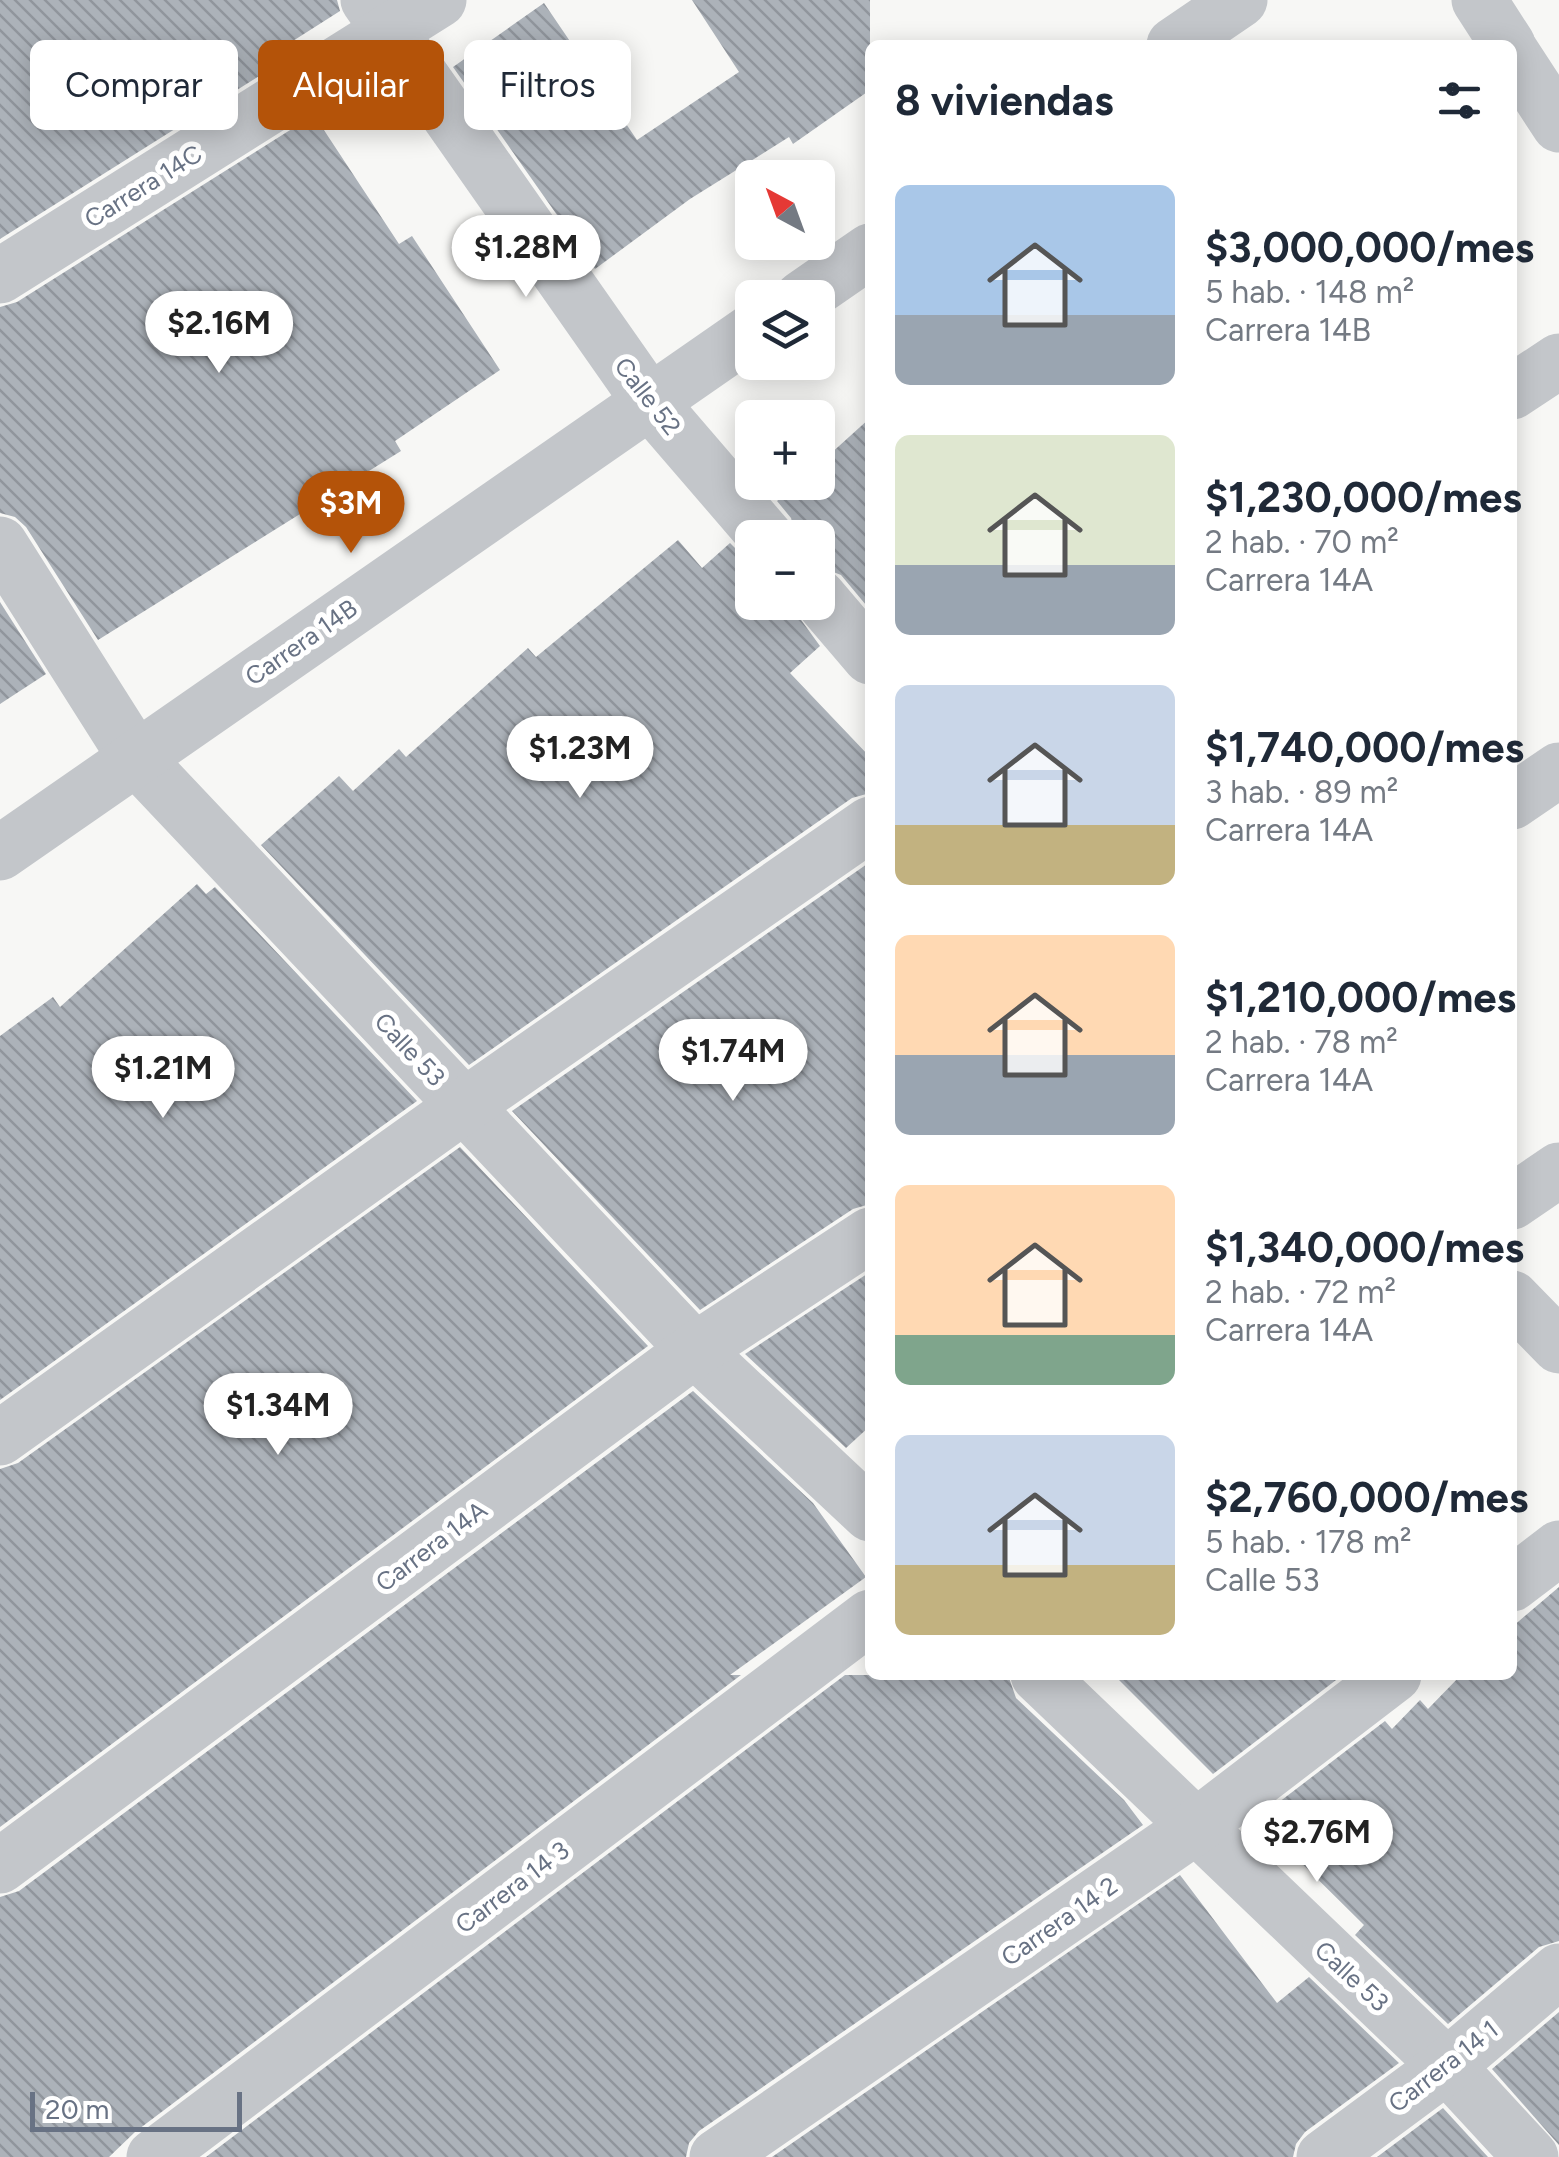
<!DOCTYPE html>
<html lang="es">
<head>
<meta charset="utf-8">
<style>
	:root { --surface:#fff; --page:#f2f2f3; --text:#1f2937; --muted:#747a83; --accent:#b45309 }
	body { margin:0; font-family:Figtree,sans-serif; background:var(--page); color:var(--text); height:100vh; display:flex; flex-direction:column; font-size:38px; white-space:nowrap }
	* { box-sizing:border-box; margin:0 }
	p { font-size:32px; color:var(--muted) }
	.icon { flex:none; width:55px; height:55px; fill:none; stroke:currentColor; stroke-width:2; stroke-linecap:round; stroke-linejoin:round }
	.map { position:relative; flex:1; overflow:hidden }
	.details { position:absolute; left:865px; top:40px; width:652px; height:1640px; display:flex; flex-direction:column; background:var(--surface); border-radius:15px; box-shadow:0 5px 25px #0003 }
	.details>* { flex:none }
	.banner { position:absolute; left:30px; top:40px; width:685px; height:90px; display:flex; gap:20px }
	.needle { width:65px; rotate:319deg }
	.fabs { position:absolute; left:735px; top:160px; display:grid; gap:20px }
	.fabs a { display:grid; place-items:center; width:100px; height:100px; border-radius:15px; background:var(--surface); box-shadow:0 5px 25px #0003; font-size:50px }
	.scale { position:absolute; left:30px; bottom:25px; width:212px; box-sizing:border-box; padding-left:10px; border:5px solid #687284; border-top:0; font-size:28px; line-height:35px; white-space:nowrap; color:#687284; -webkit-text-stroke:8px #fff; paint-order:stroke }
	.price { position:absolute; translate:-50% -85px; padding:0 22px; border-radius:35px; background:#fff; color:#222; font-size:32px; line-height:65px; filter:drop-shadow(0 2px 5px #0008) }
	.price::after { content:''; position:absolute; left:50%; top:60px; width:30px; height:22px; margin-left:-15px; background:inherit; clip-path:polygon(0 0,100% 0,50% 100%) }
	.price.selected { background:var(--accent); color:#fff }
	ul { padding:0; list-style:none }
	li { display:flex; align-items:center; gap:30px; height:250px; padding:0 30px }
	li span { display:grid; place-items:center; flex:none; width:280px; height:200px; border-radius:15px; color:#555 }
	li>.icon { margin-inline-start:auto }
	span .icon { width:120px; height:120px; fill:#fffc; stroke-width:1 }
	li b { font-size:42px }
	h2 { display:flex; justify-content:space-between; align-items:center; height:120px; padding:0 30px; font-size:42px }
	.chip { padding:0 35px; border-radius:15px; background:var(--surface); box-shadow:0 5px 25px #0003; font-size:35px; line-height:90px }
	.chip.selected { background:var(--accent); color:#fff }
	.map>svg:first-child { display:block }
</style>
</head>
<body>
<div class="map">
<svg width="1559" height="2157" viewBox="0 0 1559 2157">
	<defs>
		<pattern id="building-back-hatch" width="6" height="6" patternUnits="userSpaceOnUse" patternTransform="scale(2.5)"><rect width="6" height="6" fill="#acb2b9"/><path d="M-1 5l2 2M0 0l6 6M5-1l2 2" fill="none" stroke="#90959c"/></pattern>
	</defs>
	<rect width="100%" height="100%" fill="#f7f7f5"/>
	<g fill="url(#building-back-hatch)">
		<polygon points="0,0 337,0 340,11 274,53 280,63 0,239"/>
		<polygon points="692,0 870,0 870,90 793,144 789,137 690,199 595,269 453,67 544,3 637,140 739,72"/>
		<polygon points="314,115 399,244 412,236 500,370 395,441 401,451 98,640 26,527 15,517 0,513 0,307 17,302"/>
		<polygon points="870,418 870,601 866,605 841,575 818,566 818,538 797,538 791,518 777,501 798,482 818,482 818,465"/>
		<polygon points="678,540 702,568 730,543 752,565 752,602 788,602 820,646 790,673 870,757 870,793 852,798 469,1065 261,845 339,776 353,791 399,749 406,757 528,648 536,657"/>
		<polygon points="0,602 46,674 0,704"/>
		<polygon points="870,862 870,1204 853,1209 700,1310 512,1111"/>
		<polygon points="197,884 206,894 215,887 417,1101 0,1400 0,1036 53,997 60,1007"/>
		<polygon points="460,1147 648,1346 0,1827 0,1469 18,1463"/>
		<polygon points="870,1272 870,1426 846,1448 745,1354"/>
		<polygon points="693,1391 813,1503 866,1577 730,1675 741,1675 135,2132 109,2157 0,2157 0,1897 19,1891"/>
		<polygon points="1559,1587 1559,1941 1539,1947 1448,2024 1355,1935 1364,1925 1257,1819 1385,1721 1392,1729 1420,1700 1428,1709 1461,1675 1512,1675 1512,1627"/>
		<polygon points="845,1675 1008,1675 1016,1698 1124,1800 1143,1825 699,2131 689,2143 686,2157 206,2157"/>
		<polygon points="1114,1675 1338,1675 1340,1677 1213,1774"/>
		<polygon points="1180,1875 1277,2003 1309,1977 1399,2063 1305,2132 1296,2144 1293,2157 772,2157"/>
		<polygon points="1559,2012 1559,2145 1492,2069"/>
		<polygon points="1443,2108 1488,2157 1377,2157"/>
	</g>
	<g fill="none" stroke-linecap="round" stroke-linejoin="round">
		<g stroke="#c3c6ca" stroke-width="55">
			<polyline points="368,0 649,401 767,538"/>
			<polyline points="1479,0 1508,45"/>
			<polyline points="1174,45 1240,0"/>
			<polyline points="1512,53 1559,125"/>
			<polyline points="0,276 439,0"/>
			<polyline points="802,298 870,251"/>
			<polyline points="1512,392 1559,361"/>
			<polyline points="0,544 135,757 695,1350 870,1514"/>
			<polyline points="818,596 870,657"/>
			<polyline points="1512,802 1559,770"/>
			<polyline points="0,853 752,331"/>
			<polyline points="1512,1202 1559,1170"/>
			<polyline points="1512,1298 1559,1346"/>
			<polyline points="0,1438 464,1106 870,824"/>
			<polyline points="1512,1584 1559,1548"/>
			<polyline points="1038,1675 1447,2066 1531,2157"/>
			<polyline points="0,1866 695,1350 870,1235"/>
			<polyline points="154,2157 870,1617"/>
			<polyline points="717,2157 1194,1828 1394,1675"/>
			<polyline points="1324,2157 1447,2066 1559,1971"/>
		</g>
	</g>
	<g text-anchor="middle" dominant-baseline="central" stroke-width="10" stroke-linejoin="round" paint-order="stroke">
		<g font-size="25" fill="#687284" stroke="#fff">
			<text transform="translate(143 186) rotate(-32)">Carrera 14C</text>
			<text transform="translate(648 396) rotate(52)">Calle 52</text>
			<text transform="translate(301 642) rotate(-35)">Carrera 14B</text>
			<text transform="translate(410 1049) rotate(47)">Calle 53</text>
			<text transform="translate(431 1546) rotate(-37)">Carrera 14A</text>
			<text transform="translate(512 1887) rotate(-37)">Carrera 14 3</text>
			<text transform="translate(1059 1921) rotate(-35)">Carrera 14 2</text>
			<text transform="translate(1352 1976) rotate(43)">Calle 53</text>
			<text transform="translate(1443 2066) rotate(-38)">Carrera 14 1</text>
		</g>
	</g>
</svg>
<div class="fabs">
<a><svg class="needle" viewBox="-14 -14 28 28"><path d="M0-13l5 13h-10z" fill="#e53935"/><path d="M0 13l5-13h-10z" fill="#747a83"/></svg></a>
<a><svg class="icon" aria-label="layers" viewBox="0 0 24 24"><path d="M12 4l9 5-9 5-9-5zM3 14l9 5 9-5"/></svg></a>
<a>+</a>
<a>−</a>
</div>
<div class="scale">20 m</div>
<b class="price" style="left:526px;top:300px">$1.28M</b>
<b class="price" style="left:219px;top:376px">$2.16M</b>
<b class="price selected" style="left:351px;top:556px">$3M</b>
<b class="price" style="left:580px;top:801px">$1.23M</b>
<b class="price" style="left:733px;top:1104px">$1.74M</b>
<b class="price" style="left:163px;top:1121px">$1.21M</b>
<b class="price" style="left:278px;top:1458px">$1.34M</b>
<b class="price" style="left:1317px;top:1885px">$2.76M</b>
<div class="banner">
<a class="chip">Comprar</a>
<a class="chip selected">Alquilar</a>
<a class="chip">Filtros</a>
</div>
<section class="details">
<h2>8 viviendas<svg class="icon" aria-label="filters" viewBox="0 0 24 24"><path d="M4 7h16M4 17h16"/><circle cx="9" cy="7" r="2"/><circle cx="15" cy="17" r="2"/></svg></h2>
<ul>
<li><span style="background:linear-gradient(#a9c7e8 65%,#9aa5b1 0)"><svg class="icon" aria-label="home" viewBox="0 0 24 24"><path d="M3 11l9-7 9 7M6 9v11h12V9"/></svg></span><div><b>$3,000,000/mes</b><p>5 hab. · 148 m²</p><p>Carrera 14B</p></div></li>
<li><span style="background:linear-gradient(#dfe7d0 65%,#9aa5b1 0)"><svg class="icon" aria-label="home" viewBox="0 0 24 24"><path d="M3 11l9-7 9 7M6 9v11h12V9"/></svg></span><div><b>$1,230,000/mes</b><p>2 hab. · 70 m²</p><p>Carrera 14A</p></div></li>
<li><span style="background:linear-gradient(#c9d6e8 70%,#c2b280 0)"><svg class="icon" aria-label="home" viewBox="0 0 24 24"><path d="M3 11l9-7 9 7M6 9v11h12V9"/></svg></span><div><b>$1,740,000/mes</b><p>3 hab. · 89 m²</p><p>Carrera 14A</p></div></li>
<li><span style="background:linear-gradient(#ffd9b3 60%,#9aa5b1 0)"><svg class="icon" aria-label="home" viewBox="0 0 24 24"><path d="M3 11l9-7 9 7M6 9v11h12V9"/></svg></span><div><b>$1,210,000/mes</b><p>2 hab. · 78 m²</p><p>Carrera 14A</p></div></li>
<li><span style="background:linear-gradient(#ffd9b3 75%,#7fa58c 0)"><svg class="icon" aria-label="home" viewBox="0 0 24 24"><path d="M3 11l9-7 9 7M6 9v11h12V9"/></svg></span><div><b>$1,340,000/mes</b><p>2 hab. · 72 m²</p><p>Carrera 14A</p></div></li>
<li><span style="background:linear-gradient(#c9d6e8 65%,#c2b280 0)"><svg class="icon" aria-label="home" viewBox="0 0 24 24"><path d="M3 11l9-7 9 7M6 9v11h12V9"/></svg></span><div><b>$2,760,000/mes</b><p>5 hab. · 178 m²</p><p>Calle 53</p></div></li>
</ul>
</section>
</div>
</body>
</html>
